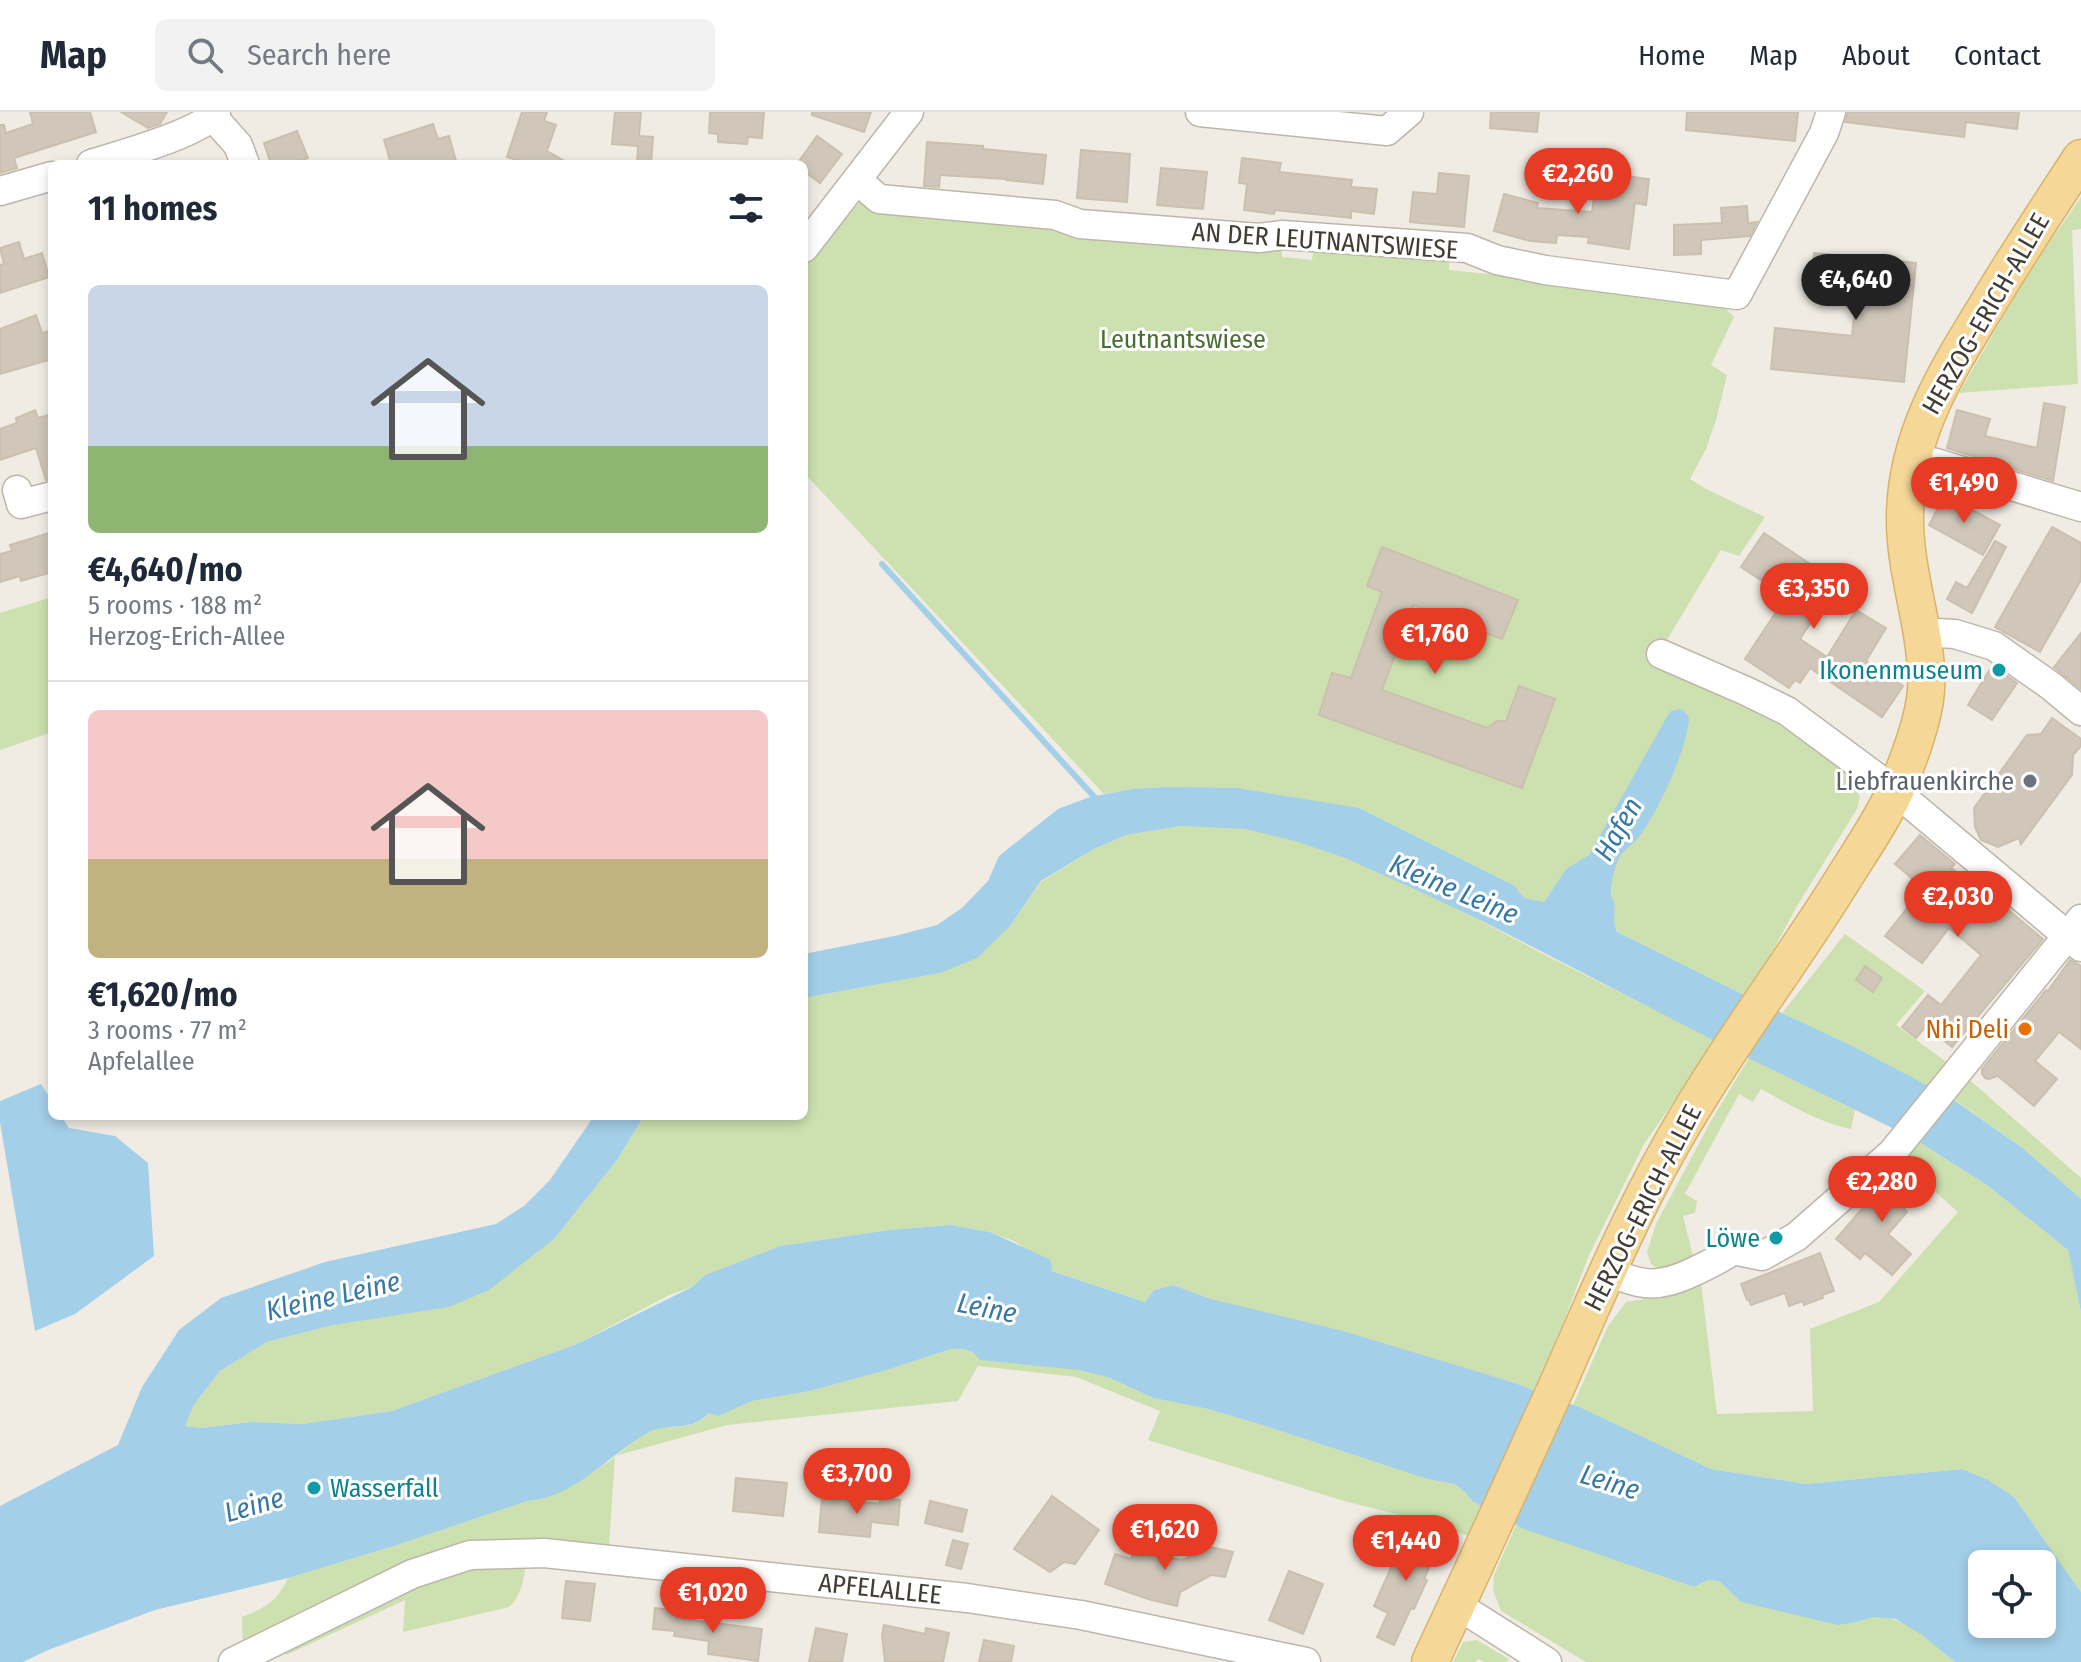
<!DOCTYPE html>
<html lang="en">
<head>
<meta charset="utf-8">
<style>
	:root { --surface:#fff; --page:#f2f2f3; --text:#1f2937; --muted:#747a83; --line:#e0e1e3; --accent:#e63b25 }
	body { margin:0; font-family:"Fira Sans Condensed",sans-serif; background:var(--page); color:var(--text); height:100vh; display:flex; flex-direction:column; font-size:30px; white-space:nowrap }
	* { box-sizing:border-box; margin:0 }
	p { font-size:26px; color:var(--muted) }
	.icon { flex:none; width:44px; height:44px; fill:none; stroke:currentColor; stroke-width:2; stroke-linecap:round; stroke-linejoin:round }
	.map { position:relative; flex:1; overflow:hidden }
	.side { position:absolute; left:48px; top:48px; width:760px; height:960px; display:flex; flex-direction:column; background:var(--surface); border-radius:12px; box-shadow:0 4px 12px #0003 }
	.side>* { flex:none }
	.buttons { position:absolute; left:1968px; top:1438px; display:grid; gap:16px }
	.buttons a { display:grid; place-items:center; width:88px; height:88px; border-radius:12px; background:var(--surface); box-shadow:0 4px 12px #0003; font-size:40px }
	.price { position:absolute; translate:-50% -68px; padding:0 18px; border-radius:28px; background:var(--accent); color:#fff; font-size:26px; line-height:52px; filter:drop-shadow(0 2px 4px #0008) }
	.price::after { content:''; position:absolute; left:50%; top:48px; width:24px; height:18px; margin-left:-12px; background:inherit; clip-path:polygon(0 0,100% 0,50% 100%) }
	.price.selected { background:#222; color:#fff }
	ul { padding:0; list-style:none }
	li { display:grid; align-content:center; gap:16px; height:424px; padding:0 40px }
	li+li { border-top:2px solid var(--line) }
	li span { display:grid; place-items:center; height:248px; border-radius:12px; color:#555 }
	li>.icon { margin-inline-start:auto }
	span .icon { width:144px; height:144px; fill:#fffc; stroke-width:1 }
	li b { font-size:34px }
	h2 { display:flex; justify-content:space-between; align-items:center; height:96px; padding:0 40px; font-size:34px }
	header { display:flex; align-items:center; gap:48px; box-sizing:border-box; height:112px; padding:0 40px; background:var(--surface); border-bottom:2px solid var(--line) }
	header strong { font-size:38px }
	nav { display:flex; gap:44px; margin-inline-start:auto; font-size:28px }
	.search { width:560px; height:72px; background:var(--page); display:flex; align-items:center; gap:20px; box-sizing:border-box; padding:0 28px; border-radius:12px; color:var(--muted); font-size:30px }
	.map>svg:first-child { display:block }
</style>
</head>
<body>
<header>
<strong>Map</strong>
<div class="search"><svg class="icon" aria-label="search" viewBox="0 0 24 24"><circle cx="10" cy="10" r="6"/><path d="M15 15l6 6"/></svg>Search here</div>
<nav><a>Home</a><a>Map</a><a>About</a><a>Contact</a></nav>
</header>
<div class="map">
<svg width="2081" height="1550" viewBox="0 0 2081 1550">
	<rect width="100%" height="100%" fill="#f0ece4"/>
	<g fill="#cce1af">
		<polygon points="2081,85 2081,117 2072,118 2078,272 1959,281 2028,162"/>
		<path d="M861 89 1282 136V145L1312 148 1314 133 1449 144V158L1714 185 1734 205 1711 253 1727 263 1716 308 1706 337 1690 367 1706 377 1765 405 1739 444 1721 438 1652 553 1780 612 1853 667 1860 685 1857 697 1797 794 1748 885 1617 820C1612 808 1616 800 1613 789 1611 778 1576 763 1566 757L1544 790H1531L1520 783 1165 675 1132 677 1104 682 804 361V153Z"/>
		<polygon points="52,485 52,620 0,638 0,501"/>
		<path d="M1181 714C1203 715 1227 713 1248 717 1359 740 1460 799 1559 850 1612 877 1665 902 1717 928L1644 1032 1589 1143 1563 1211 1534 1278 1515 1271 1211 1187 1173 1173 1154 1178 1145 1190 1051 1159 1016 1130 990 1120 950 1113 889 1118 780 1134 705 1163 692 1175 669 1183 577 1232 392 1299 302 1312 251 1310 201 1316 184 1314 193 1294 220 1259 267 1230 333 1213 555 1126 617 1048 644 1004H804V886L940 861 1010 814 1041 770 1094 737 1126 723Z"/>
		<polygon points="1845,822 1925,879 1896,913 1964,963 2081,1066 2081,1087 2024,1037 1952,986 1782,901"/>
		<path d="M1749 946 1855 998 1851 1017C1818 1010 1790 993 1761 977L1753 990 1739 982 1685 1082 1697 1089 1695 1101 1683 1104 1693 1144 1660 1158 1651 1152 1647 1140 1656 1112 1711 1009Z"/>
		<polygon points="1911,1025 1987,1073 2068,1138 2081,1200 2081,1480 2014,1385 1962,1357 1806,1372 1711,1357 1573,1293 1608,1214 1626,1190 1662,1184 1701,1171 1717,1302 1813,1299 1810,1217 1879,1190 1958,1100 1896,1045"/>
		<path d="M951 1237H964L974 1241 1079 1258 1110 1266 1153 1286 1208 1297 1262 1313 1427 1367 1454 1372 1465 1380 1472 1389 1485 1396 1473 1426 1437 1412 1344 1389 1148 1328 1160 1299 1076 1265 978 1254 958 1289 727 1313 615 1344 609 1434 573 1429 527 1433C525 1455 526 1479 509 1495L403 1520 405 1488 286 1543 277 1525 243 1541 242 1505C266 1495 276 1491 288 1466L391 1435 528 1389C558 1386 592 1362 616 1344 627 1335 639 1324 652 1318 660 1314 667 1316 676 1315 682 1315 695 1312 700 1309 704 1307 706 1303 710 1301L718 1303 752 1289 810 1279 887 1258Z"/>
		<path d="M1516 1413 1694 1475 1708 1468 1719 1469 1741 1490 1856 1510C1862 1509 1869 1506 1874 1505 1907 1503 1932 1532 1955 1550H1586L1501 1499 1493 1478 1494 1463Z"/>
		<polygon points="1477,1528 1509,1547 1507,1550 1484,1550 1478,1547 1475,1550 1453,1550 1463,1530"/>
	</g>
	<g fill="#a4cfe8" fill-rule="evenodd">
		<path d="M1679 597 1683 598 1689 606C1687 637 1660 695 1642 721 1636 731 1622 738 1618 748 1614 757 1610 775 1611 784 1612 786 1613 788 1614 790 1616 801 1612 808 1617 820L1748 885 1854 935 1951 986 2024 1037 2081 1087V1200L2068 1138 1987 1073 1911 1025 1746 945 1486 811 1410 775 1345 746 1295 729 1245 717 1181 714 1126 723 1094 737 1041 769 1010 814 977 846 940 861 804 886V842L899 823 937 813 962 796 988 769 999 744 1058 697 1090 685 1132 677 1165 675 1237 676 1359 696 1515 774C1525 791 1528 786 1544 790L1566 757 1589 743 1668 603 1671 599Z"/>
		<polygon points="41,972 52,989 52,1004 61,1004 69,1016 115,1024 148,1051 154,1144 75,1202 35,1219 0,1010 0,989"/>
		<path d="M594 1004H644L617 1048 555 1126 489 1178 449 1195 333 1213 267 1230 220 1259 193 1294 185 1314 201 1316 251 1310 302 1312 392 1299 577 1232 692 1175 705 1163 780 1134 889 1118 950 1113 990 1120 1049 1147 1052 1152 1051 1159 1145 1190 1154 1178 1173 1173 1211 1187 1343 1219 1515 1271 1579 1295 1711 1357 1806 1372 1962 1357 1988 1368 2014 1385 2081 1480V1550H1955L1922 1523 1896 1507 1874 1505 1856 1510 1838 1513 1741 1490 1719 1469 1708 1468 1694 1475 1524 1417 1472 1389 1465 1380 1454 1372 1427 1367 1262 1313 1208 1297 1153 1286 1110 1266 1079 1258 980 1248 974 1241 964 1237H951L887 1258 810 1279 752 1289 718 1304 710 1301C706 1303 703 1307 699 1309 685 1317 668 1313 653 1318 610 1340 579 1384 528 1389L391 1435 288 1466 155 1498 48 1538 23 1550H0V1394L118 1333 142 1275 179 1218 221 1186 325 1150 496 1112 524 1094 550 1068ZM1982 1452H2042V1512H1982Z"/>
	</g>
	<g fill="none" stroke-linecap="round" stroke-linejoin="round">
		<polyline stroke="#a4cfe8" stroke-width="6" points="882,452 1098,689"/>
	</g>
	<g fill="#d0c7ba" stroke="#cbbfae" stroke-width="2">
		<polygon points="30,0 90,0 96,20 14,46 17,56 0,61 0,13 4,13 6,21 33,12"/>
		<polygon points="121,0 167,0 160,12 148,16"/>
		<polygon points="522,0 547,0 544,9 556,13 547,39 570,52 530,52 507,45"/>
		<polygon points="615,0 641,0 639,24 653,25 651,52 637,52 638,34 612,32"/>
		<polygon points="710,0 764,0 762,26 748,25 747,32 718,30 718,22 709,21"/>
		<polygon points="812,0 871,0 864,20 812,3"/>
		<polygon points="1491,0 1539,0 1537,20 1490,16"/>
		<polygon points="1687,0 1798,0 1795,29 1686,18"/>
		<polygon points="1848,0 2019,0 2017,17 1966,10 1964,25 1845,10"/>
		<polygon points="433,12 438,27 449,24 456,49 447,52 391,52 384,28"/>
		<polygon points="297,19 308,46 293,52 271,52 264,31"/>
		<polygon points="817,24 842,42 820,71 804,59 804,52 797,52"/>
		<polygon points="927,30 983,34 983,37 1046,43 1043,72 1006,68 1006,67 940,63 939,75 924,74"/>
		<polygon points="1081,38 1130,42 1127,90 1077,86"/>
		<polygon points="1242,46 1281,51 1279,60 1352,68 1351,75 1377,77 1374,102 1351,99 1351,106 1275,98 1274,102 1244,98 1247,72 1239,71"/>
		<polygon points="1161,56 1207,60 1203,97 1157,93"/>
		<polygon points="1439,61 1469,64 1464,115 1410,110 1413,80 1437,82"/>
		<polygon points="1610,62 1649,67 1646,93 1635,91 1629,137 1588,131 1589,125 1557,123 1556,131 1530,129 1494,119 1504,82 1538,91 1537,96 1592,100 1594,85 1607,86"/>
		<polygon points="1747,94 1748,111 1757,110 1750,124 1701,128 1701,142 1674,143 1674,113 1722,111 1721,96"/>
		<polygon points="19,130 24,147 42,141 49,165 0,181 0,153 4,152 0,136"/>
		<polygon points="1814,141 1916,151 1904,270 1771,257 1775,216 1852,224 1856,184 1810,179"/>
		<polygon points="36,203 42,221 52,218 52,247 0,262 0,217"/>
		<polygon points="2044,291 2065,295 2053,369 1947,336 1957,298 1990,307 1985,324 2037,336"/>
		<polygon points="35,298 38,306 52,302 52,367 46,368 36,336 0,348 0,317 17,311 16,306"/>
		<polygon points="1945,383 2000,413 1983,443 1929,413"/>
		<polygon points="2052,415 2081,431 2081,468 2040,540 1995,515"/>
		<polygon points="52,420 52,460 21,469 20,464 0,470 0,442 12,439 10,433"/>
		<polygon points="1764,421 1837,470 1800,527 1827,545 1856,498 1886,516 1866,549 1903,574 1882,605 1810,556 1800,571 1795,568 1789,576 1745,547 1786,485 1741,455"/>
		<polygon points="1995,429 2006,435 1972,501 1947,487 1956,470 1967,476"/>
		<polygon points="1382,435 1518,488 1502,527 1414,493 1382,578 1487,616 1497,609 1506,609 1519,574 1555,587 1522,676 1319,603 1332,561 1351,566 1382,480 1367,474"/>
		<polygon points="2081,521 2081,577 2054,555"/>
		<polygon points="1992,554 2017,571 1992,608 1968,593"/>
		<polygon points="2052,606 2081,627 2081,634 2073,643 2072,663 2021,732 2019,726 1998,735 1981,728 1975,715 1974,696 2027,623 2041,622"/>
		<polygon points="1920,723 1955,752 1951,756 1999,790 2043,827 1952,935 1926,914 1916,926 1902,915 1928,883 1941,893 1981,843 1949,816 1922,851 1885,824 1923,776 1895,752"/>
		<polygon points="2070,848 2081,854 2081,937 2059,920 2035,949 2057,967 2034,994 1998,964 1989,967 1985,966 1982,962 1982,957 2046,878 2048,879"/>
		<polygon points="1865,854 1882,866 1873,880 1856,868"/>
		<polygon points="1899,1057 1921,1076 1904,1097 1907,1100 1888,1122 1911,1142 1892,1163 1865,1141 1860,1147 1836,1127 1887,1068"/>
		<polygon points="1820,1141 1834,1179 1822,1183 1823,1186 1804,1193 1803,1189 1789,1194 1785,1181 1751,1193 1749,1188 1747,1188 1741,1172"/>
		<polygon points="736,1366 787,1371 783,1404 733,1399"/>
		<polygon points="1052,1384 1099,1418 1075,1452 1064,1450 1050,1460 1014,1437"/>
		<polygon points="822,1386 880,1392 880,1386 900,1388 898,1413 871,1410 870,1425 819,1420"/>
		<polygon points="930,1389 967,1398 962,1420 925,1411"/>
		<polygon points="1426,1414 1444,1422 1424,1467 1427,1468 1414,1497 1411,1496 1394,1533 1377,1525 1388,1501 1374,1494 1401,1433 1415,1439"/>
		<polygon points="953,1428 968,1432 961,1457 946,1453"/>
		<polygon points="1138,1428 1161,1436 1158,1445 1183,1448 1206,1434 1233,1440 1225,1465 1211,1463 1180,1480 1177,1494 1148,1487 1105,1472 1115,1442 1131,1447"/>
		<polygon points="1289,1459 1323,1472 1303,1522 1269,1508"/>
		<polygon points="566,1469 595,1472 590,1509 562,1506"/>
		<polygon points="655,1496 685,1500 684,1507 762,1517 758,1549 708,1542 709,1529 674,1524 675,1519 653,1517"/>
		<polygon points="884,1513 925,1522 926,1516 949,1521 943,1550 885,1550 882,1523"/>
		<polygon points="816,1516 847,1522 842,1550 809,1550"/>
		<polygon points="984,1528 1014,1534 1011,1550 979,1550"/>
	</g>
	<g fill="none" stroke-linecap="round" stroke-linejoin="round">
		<defs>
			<g id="minor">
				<polyline points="1200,0 1387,19 1409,0"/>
				<polyline points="213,5 238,33 245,52"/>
				<path d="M91 52C119 43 200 22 216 0"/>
				<polyline points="857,68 879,87 1055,103 1080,112 1259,126 1283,123 1467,136 1497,148 1545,158 1737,183 1824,21 1831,0"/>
				<polyline points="0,79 52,64"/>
				<polyline points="804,136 909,0"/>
				<polyline points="1911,346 1936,351 2081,395"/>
				<polyline points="17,378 21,392 52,384"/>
				<polyline points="1920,520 1955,522 1994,534 2051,574 2081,599"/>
				<polyline points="1661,542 1746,579 1787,599 1895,679 2081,835"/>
				<path d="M1607 1158C1640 1175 1660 1176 1693 1160 1708 1153 1721 1147 1733 1138L1762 1144 1796 1125 1892 1041 2081 807"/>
				<polyline points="1456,1495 1468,1500 1547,1550"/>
				<polyline points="233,1550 412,1462 470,1443 544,1441 967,1486 1081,1503 1306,1550"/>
			</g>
			<path id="major" d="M1430 1550C1474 1456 1517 1362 1560 1267 1595 1187 1629 1107 1672 1031 1722 943 1783 862 1837 777 1857 744 1881 711 1897 675 1908 650 1924 607 1926 579 1929 520 1904 463 1905 404 1906 324 1946 260 1986 195 2016 144 2049 95 2081 46"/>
		</defs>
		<use href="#minor" stroke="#bdb6aa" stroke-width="31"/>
		<use href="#major" stroke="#d8b36a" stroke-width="39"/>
		<use href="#minor" stroke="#fff" stroke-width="28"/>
		<use href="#major" stroke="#f5d798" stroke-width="36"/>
	</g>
	<g fill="#0f9aa8" stroke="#fff" stroke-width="3">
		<circle cx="1999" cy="558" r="8"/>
		<circle cx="1776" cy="1126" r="8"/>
		<circle cx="314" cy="1376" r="8"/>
	</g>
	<circle fill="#6b7280" stroke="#fff" stroke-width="3" cx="2030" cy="669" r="8"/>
	<circle fill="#e8710a" stroke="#fff" stroke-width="3" cx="2025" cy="917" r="8"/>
	<g text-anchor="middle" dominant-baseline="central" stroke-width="6" stroke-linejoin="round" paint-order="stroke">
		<g font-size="26" fill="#413c34" stroke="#fff">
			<text transform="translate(1325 129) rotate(4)">AN DER LEUTNANTSWIESE</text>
			<text transform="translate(1986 202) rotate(-60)">HERZOG-ERICH-ALLEE</text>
			<text transform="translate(1643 1096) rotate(-63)">HERZOG-ERICH-ALLEE</text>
			<text transform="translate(880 1477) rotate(6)">APFELALLEE</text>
		</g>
		<g font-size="26" fill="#486d2e" stroke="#fff">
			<text x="1183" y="227">Leutnantswiese</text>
		</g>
		<g font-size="26" fill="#0d838f" stroke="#fff" text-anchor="end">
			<text x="1983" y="558">Ikonenmuseum</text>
			<text x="1760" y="1126">Löwe</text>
			<text x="330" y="1376" text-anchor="start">Wasserfall</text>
		</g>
		<g font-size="26" fill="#5b616d" stroke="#fff" text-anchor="end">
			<text x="2014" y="669">Liebfrauenkirche</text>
		</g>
		<g font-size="26" fill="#c56008" stroke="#fff" text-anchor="end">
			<text x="2009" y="917">Nhi Deli</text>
		</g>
		<g font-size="28" font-style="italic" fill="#3879a3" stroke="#fff">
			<text transform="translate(1618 717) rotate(-60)">Hafen</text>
			<text transform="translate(1454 777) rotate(23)">Kleine Leine</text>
			<text transform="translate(333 1184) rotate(-13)">Kleine Leine</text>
			<text transform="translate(987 1196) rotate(11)">Leine</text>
			<text transform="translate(1610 1370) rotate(17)">Leine</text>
			<text transform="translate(254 1393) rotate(-16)">Leine</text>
		</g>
	</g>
</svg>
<div class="buttons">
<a><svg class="icon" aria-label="locate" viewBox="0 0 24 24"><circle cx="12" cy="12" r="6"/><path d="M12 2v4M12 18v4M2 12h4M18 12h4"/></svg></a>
</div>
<b class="price" style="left:1578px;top:104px">€2,260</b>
<b class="price selected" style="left:1856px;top:210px">€4,640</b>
<b class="price" style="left:1964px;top:413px">€1,490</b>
<b class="price" style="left:1814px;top:519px">€3,350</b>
<b class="price" style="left:1435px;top:564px">€1,760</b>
<b class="price" style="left:1958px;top:827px">€2,030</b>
<b class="price" style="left:1882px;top:1112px">€2,280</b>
<b class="price" style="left:857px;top:1404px">€3,700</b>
<b class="price" style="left:1165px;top:1460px">€1,620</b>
<b class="price" style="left:1406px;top:1471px">€1,440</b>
<b class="price" style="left:713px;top:1523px">€1,020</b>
<section class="side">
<h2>11 homes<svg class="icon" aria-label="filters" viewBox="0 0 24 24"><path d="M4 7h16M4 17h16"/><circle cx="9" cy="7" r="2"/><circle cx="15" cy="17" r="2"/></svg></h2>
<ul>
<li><span style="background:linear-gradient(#c9d6e8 65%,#8fb573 0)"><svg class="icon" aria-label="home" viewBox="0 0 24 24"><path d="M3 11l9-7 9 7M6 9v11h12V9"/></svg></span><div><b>€4,640/mo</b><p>5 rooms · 188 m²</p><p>Herzog-Erich-Allee</p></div></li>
<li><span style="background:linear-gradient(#f6c9c9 60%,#c2b280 0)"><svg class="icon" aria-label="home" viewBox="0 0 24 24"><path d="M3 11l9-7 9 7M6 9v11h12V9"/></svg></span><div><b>€1,620/mo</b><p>3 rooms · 77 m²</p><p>Apfelallee</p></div></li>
</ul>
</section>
</div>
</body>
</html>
